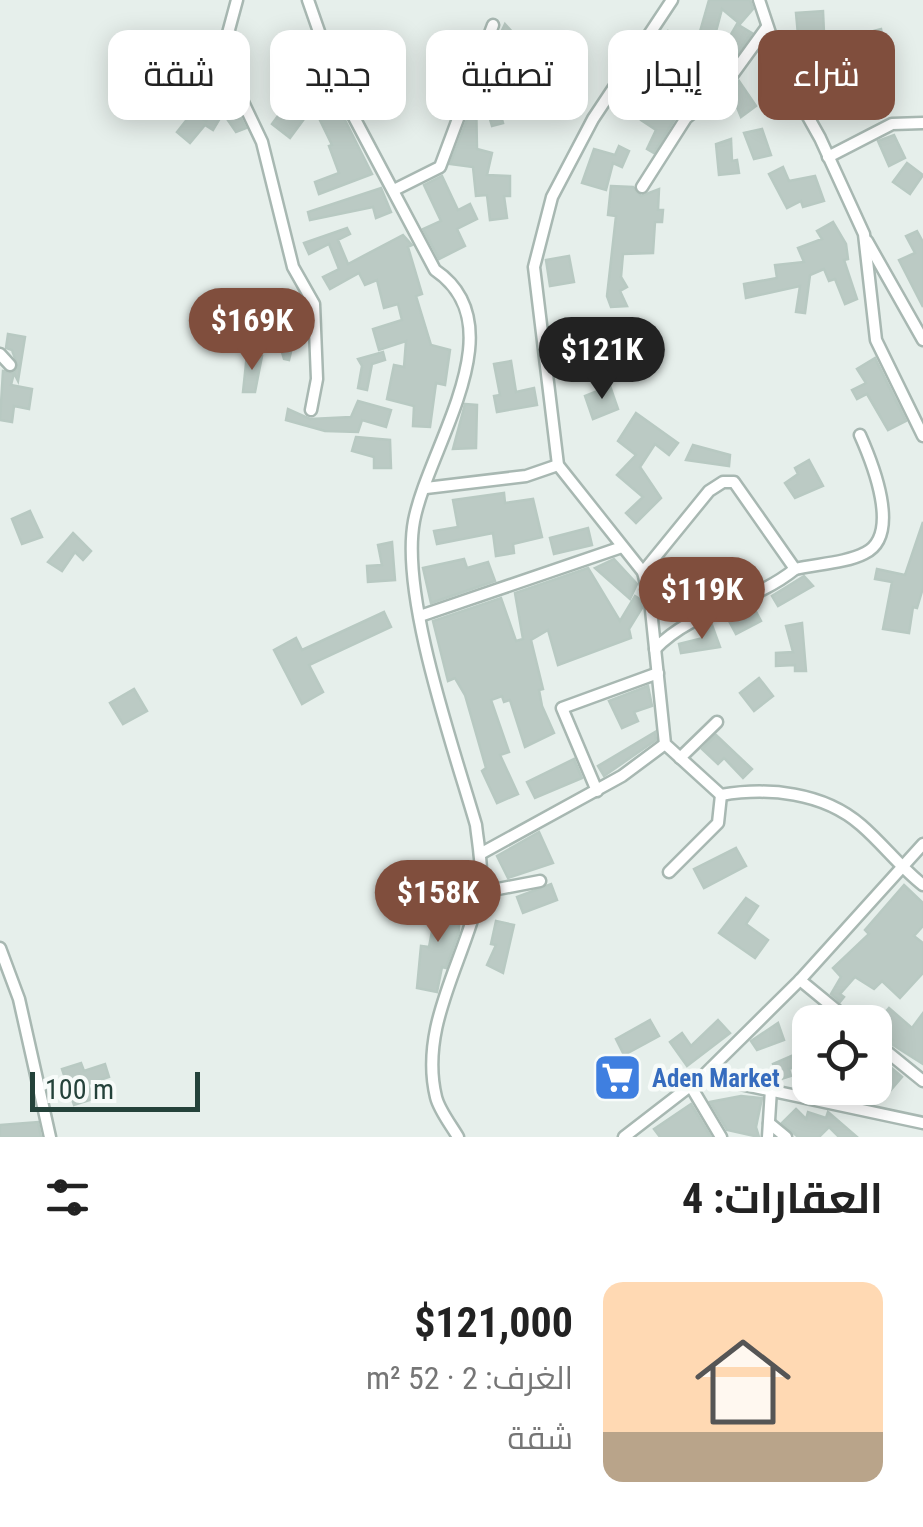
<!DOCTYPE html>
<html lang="ar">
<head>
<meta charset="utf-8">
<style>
	:root { --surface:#fff; --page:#f6f6f6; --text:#222; --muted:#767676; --line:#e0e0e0; --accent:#804e3d }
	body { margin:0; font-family:"Roboto Condensed",Cairo,sans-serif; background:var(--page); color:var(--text); direction:rtl; height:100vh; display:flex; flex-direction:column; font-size:38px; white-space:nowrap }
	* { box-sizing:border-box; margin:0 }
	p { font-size:32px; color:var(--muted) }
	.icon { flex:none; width:55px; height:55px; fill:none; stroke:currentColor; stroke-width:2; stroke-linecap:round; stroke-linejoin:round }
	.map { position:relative; height:1137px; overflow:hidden; direction:ltr }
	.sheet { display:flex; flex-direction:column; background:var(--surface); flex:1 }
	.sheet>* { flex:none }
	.banner { position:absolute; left:30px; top:30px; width:865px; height:90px; direction:rtl; display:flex; gap:20px }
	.controls { position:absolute; left:792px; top:1005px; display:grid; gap:20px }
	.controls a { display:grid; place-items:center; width:100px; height:100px; border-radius:20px; background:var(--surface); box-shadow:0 5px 25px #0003; font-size:50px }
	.scale { position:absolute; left:30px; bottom:25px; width:170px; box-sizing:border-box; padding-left:10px; border:5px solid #24423a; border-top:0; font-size:28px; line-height:35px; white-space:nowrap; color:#24423a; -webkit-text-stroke:8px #f7fbf9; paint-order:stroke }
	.price { position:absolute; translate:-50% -85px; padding:0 22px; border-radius:35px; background:var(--accent); color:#fff; font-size:32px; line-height:65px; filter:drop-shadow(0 2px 5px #0008) }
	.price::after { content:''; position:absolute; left:50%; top:60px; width:30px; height:22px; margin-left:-15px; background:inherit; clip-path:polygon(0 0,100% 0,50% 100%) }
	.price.active { background:#222; color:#fff }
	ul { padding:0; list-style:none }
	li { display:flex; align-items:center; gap:30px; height:250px; padding:0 40px }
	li+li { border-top:2px solid var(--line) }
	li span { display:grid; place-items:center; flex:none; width:280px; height:200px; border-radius:20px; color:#555 }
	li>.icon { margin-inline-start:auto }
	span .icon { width:120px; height:120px; fill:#fffc; stroke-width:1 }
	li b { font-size:42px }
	h2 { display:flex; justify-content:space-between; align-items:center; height:120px; padding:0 40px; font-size:42px }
	.tag { padding:0 35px; border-radius:20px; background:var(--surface); box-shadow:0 5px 25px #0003; font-size:35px; line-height:90px }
	.tag.active { background:var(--accent); color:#fff }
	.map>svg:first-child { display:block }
</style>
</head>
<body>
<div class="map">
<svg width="923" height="1137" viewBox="0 0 923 1137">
	<rect width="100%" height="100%" fill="#e6efeb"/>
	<g fill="#bbcac4" stroke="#b8c9c2" stroke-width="2.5">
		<polygon points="709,0 750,0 753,9 740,24 722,9 714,39 699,35"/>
		<polygon points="823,11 824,33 798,35 796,13"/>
		<polygon points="505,24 531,53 517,65 497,41"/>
		<polygon points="737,24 752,33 716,83 699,96 692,91 654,153 647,149 656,130 641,120 647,107 660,114 684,73 668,61 645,106 626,93 648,54 651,56 668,31 709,57 704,81"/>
		<polygon points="881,29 885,53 874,55 872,45 841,52 839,40"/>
		<polygon points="200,41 210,41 205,66 215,68 246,128 236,132 223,113 213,130 205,125 190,143 177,132 192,113 206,121 214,107 204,86 199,88 193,75 185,79 180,70 201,61"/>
		<polygon points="490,58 487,78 503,74 509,93 516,90 521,100 500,112 503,123 492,126 480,85"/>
		<polygon points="739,81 756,106 741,117 731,92"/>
		<polygon points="476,96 477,149 492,153 487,175 510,176 510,196 504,196 507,218 490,220 487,195 476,196 473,167 450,164"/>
		<polygon points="286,105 304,119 290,138 272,124"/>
		<polygon points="338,106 372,174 319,194 315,182 339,173 329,146 332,145 318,116"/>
		<polygon points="762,129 771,155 754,159 744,133"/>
		<polygon points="894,135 905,158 889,166 878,141"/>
		<polygon points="731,139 732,161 737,160 739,173 719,175 716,144"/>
		<polygon points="619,146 629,151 622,167 613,163 606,190 582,183 594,149 615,155"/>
		<polygon points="907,163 923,175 910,194 893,182"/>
		<polygon points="783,167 789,181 815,176 824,201 803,207 801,201 787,208 769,174"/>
		<polygon points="442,176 458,210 470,204 477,219 457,229 465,246 439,259 423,229 441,221 424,185"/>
		<polygon points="611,186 633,187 641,196 659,189 658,210 663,210 662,222 655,222 653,253 623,254 621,277 627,287 620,291 627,306 611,307 607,296 616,216 608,215"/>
		<polygon points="381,188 391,212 376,218 373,207 310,220 308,212"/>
		<polygon points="833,222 846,244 848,259 844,260 857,299 845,304 835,279 829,281 824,269 810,275 805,313 796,312 800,286 746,298 744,284 777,278 775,265 804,262 798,248 822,239 817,231"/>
		<polygon points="347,228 350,234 338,240 348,264 403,235 412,245 408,247 422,294 416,296 431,345 450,350 445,385 436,383 430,427 413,426 414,406 387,399 394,365 404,367 406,341 379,350 373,329 402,320 398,304 384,308 377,280 365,285 359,273 330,289 323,277 339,269 329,244 309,254 304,243"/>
		<polygon points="917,231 923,242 923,307 899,260 915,253 906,236"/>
		<polygon points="569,256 574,282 550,286 546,260"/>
		<polygon points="287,320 306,322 307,336 295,335 289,360 284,359 281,349"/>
		<polygon points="607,321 609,337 565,343 563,327"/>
		<polygon points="8,334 25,337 18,381 14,373 11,385 32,389 29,409 14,406 12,422 0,420 3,371 13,373 18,367 12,350 6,348"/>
		<polygon points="383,352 385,360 372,364 367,390 358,388 362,366 358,359"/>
		<polygon points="247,354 262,356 255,392 243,392"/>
		<polygon points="875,358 906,421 888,430 867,394 857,399 852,390 866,383 857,369"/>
		<polygon points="511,361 516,392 534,388 537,405 497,412 494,396 500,395 494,364"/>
		<polygon points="610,386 618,409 593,419 585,396"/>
		<polygon points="358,401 391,410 386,427 362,420 358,432 325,431 286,420 288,409 310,419 351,417"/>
		<polygon points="465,404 477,405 476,448 453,449"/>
		<polygon points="636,413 678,443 669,455 655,444 640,467 661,498 636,523 626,513 643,497 617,475 636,455 618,441"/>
		<polygon points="356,437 390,440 391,468 374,468 374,457 352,451"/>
		<polygon points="693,445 730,455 729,466 686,460"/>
		<polygon points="809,460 823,486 795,498 785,483 798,474 795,468"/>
		<polygon points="504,493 505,503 533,499 542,537 513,544 514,553 496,556 493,533 437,544 434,531 458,527 453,500"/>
		<polygon points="30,511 42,537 22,544 12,519"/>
		<polygon points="923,522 923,588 917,608 913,607 909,633 883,629 892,582 875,579 877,569 905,575"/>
		<polygon points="588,528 592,545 554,554 550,538"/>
		<polygon points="73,533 91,551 83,560 75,552 62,571 48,562"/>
		<polygon points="392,542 395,580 368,582 367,566 382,565 378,545"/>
		<polygon points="464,559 467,568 488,562 495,581 431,603 423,568"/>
		<polygon points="614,559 637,584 630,599 595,568"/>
		<polygon points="588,568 620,621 635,596 641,600 642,608 629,629 631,638 558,665 548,630 531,640 543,689 539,690 542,706 554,733 525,747 510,700 504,702 502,696 491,700 509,752 500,755 518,794 497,803 482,771 486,768 465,695 455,678 448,681 433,621 501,598 516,641 523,639 515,593"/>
		<polygon points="804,576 813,586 778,606 772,596"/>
		<polygon points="753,606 761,621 736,634 728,619"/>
		<polygon points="384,612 391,627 309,665 323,692 302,704 274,650 296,638 302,650"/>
		<polygon points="802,623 806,671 795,671 795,665 776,666 776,653 793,652 786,626"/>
		<polygon points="712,625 720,647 681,653 679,644 703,638 700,630"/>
		<polygon points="759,678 773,696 754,711 740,693"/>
		<polygon points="648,686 652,706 634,712 638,721 622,728 609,701"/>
		<polygon points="134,689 147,711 123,724 110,703"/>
		<polygon points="655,732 656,740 604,776 598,766"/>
		<polygon points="716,735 752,769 743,778 724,758 718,764 702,749"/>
		<polygon points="574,759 582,778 535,798 527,782"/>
		<polygon points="539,832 553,863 508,878 497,856"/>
		<polygon points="736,848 746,866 704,888 694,869"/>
		<polygon points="457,866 472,868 468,901 455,901"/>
		<polygon points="551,884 557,900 523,913 517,897"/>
		<polygon points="904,885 923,903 923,926 914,936 923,943 923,973 900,998 882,981 874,989 855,977 840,994 844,997 840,1002 831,994 841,977 833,968 869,934 865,930"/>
		<polygon points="746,898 758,906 746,924 768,940 755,958 719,933"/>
		<polygon points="426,900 438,902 437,908 459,910 459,932 446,968 442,967 437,992 417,988 421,946 429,947 434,921 424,920"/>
		<polygon points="496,921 514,925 503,973 487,965 496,945 491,944"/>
		<polygon points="874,1008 882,1016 889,1008 912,1028 923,1013 923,1064 890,1043 893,1040 866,1017"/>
		<polygon points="650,1020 659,1036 624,1055 616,1039"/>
		<polygon points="718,1020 730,1033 687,1066 670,1042 682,1033 691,1046"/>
		<polygon points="778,1023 784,1040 757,1050 751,1041"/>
		<polygon points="810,1048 810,1060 789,1069 791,1076 778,1080 773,1064"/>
		<polygon points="875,1054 902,1077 884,1098 875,1090"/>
		<polygon points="81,1063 84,1071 105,1064 109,1077 88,1084 93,1099 74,1105 62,1069"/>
		<polygon points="741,1096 762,1098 756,1127 759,1137 727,1130 710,1102"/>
		<polygon points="691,1104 711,1137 660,1137 654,1129"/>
		<polygon points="796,1109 806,1119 808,1112 826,1118 828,1112 857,1137 839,1137 829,1127 819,1137 798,1137 782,1123"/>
		<polygon points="38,1122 41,1137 0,1137 0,1125"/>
	</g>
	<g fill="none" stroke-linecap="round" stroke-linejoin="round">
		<defs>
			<g id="minor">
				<polyline points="237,0 224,48 232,79 262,142 293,267 314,304 317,379 311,410"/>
				<path d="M308 0 339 89 435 270C518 326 428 447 414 521 400 596 454 749 476 825 478 844 483 867 480 887 469 955 418 1023 436 1097 439 1110 451 1125 458 1137"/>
				<path d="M672 0 593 119 552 197 534 267 558 465 643 572 650 600 665 744 721 795C768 787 823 792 861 825 883 844 900 867 923 885"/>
				<polyline points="759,0 783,72 820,138 864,234 876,340 923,436"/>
				<polyline points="794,92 871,63"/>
				<polyline points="828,157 892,124 923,123"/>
				<polyline points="642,187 686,118 722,89 767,27"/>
				<polyline points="396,189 440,167 493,25"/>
				<polyline points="867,241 923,340"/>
				<polyline points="0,354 10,365"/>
				<polyline points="426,488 526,476 558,465"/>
				<path d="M643 572 709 491 723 482H734L795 569C816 564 846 563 865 553 902 535 872 462 860 435"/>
				<polyline points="420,616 622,547"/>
				<path d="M655 649C693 609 752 604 795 569"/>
				<polyline points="680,758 717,722"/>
				<polyline points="597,791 562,708 658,673"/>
				<polyline points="480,854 622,776 665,744"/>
				<polyline points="669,872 718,823 721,795"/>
				<polyline points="480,886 498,889 540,881"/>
				<polyline points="0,948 19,999 50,1137"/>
				<polyline points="800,980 851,1022"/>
				<polyline points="875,1042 923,1081"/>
				<polyline points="703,1076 923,1123"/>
				<polyline points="690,1085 721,1137"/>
				<polyline points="769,1123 786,1137"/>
				<polyline points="624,1137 703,1076 800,980 923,844"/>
				<polyline points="768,1137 771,1089"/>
			</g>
		</defs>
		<use href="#minor" stroke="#a8b8b2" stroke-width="15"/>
		<use href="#minor" stroke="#fff" stroke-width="10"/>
	</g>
	<defs>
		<symbol id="supermarket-square" viewBox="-11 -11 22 22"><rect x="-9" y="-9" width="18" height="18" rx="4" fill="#3f7fe0" stroke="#f7fbf9"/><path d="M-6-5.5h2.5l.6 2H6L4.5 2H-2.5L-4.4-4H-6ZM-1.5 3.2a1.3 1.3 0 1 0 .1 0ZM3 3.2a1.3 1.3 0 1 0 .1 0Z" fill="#fff"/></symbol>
	</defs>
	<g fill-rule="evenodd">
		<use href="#supermarket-square" x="590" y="1050" width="55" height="55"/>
	</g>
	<g text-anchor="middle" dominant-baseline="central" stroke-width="9" stroke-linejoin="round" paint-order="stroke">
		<g font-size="25" font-weight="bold" fill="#366cbe" stroke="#f7fbf9" text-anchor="start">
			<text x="652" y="1078">Aden Market</text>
		</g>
	</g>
</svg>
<div class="controls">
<a><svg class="icon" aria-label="locate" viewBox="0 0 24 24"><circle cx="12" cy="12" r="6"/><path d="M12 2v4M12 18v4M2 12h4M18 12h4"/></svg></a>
</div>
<div class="scale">100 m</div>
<b class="price" style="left:252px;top:373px">$169K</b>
<b class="price active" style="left:602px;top:402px">$121K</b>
<b class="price" style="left:702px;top:642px">$119K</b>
<b class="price" style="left:438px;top:945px">$158K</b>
<div class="banner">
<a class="tag active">شراء</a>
<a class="tag">إيجار</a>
<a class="tag">تصفية</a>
<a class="tag">جديد</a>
<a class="tag">شقة</a>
</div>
</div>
<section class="sheet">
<h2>العقارات: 4<svg class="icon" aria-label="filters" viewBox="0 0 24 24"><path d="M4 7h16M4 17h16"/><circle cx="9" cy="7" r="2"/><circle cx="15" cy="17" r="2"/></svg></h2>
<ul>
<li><span style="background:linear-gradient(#ffd9b3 75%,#b9a48a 0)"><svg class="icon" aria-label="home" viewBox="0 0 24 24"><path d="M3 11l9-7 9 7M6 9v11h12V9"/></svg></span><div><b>$121,000</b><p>الغرف: 2 · 52 m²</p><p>شقة</p></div></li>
</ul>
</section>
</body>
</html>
